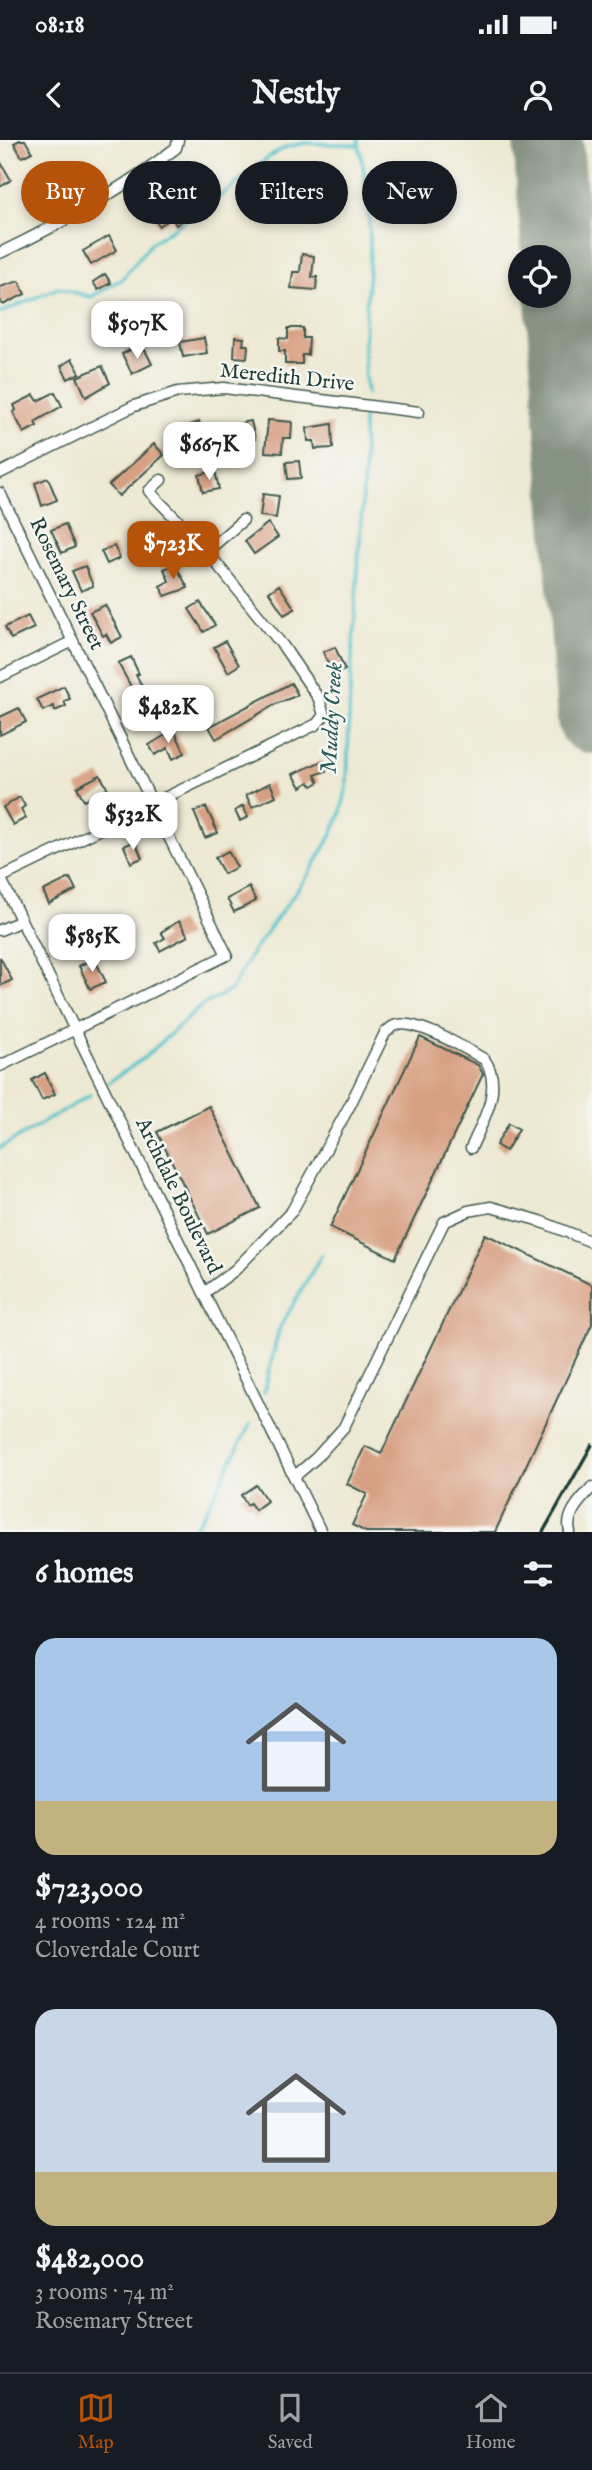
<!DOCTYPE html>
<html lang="en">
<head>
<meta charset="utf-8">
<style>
	:root { --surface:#171b24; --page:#242831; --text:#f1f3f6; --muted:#9ea1a6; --line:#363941; --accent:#b45309 }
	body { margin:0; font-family:"IM FELL English",serif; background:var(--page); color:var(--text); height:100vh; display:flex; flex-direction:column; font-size:26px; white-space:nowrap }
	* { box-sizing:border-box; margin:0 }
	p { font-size:23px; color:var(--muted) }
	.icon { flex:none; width:38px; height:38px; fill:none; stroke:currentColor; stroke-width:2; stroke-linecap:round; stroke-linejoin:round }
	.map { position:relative; height:1392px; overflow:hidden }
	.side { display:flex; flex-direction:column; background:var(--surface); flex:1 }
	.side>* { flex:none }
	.guide { position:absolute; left:21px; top:21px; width:551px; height:63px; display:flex; gap:14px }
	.tools { position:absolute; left:508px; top:105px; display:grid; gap:14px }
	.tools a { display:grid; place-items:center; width:63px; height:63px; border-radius:50%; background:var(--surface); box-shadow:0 4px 10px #0003; font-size:35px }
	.price { position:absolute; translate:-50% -60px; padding:0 16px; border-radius:14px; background:#fff; color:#222; font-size:23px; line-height:46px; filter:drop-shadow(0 2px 4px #0008) }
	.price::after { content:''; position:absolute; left:50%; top:42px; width:21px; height:16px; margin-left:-10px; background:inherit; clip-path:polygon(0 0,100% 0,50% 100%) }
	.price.on { background:var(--accent); color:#fff }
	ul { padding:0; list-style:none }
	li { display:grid; align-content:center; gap:14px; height:371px; padding:0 35px }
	li span { display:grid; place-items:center; height:217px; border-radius:21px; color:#555 }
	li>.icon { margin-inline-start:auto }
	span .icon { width:126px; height:126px; fill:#fffc; stroke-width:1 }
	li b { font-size:30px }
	h2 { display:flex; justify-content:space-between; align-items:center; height:84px; padding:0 35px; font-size:30px }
	.tag { padding:0 24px; border-radius:32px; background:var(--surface); box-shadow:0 4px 10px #0003; font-size:24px; line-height:63px }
	.tag.on { background:var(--accent); color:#fff }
	.status { display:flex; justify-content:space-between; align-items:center; height:49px; padding:0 35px; background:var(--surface); direction:ltr }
	.status svg { height:19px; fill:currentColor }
	header { display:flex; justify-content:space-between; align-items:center; height:91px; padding:0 35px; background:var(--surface); font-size:32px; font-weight:700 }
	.menu { display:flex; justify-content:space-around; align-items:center; height:98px; border-top:2px solid var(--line); background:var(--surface); font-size:19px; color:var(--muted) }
	.menu a { display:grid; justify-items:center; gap:4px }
	.menu .on { color:var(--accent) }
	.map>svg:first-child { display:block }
</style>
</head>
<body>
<div class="status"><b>08:18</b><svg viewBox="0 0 49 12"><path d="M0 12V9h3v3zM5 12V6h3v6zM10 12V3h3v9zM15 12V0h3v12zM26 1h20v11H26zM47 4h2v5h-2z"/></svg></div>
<header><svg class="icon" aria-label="back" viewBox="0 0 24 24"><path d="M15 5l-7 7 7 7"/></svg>Nestly<svg class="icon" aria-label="person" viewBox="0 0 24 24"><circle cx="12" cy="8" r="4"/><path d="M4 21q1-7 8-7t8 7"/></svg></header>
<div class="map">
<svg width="592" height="1392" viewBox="0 0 592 1392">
	<rect width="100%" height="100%" fill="#f6f6f2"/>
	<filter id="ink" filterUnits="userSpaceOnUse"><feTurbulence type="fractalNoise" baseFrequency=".0143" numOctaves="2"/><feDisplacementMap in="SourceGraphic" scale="14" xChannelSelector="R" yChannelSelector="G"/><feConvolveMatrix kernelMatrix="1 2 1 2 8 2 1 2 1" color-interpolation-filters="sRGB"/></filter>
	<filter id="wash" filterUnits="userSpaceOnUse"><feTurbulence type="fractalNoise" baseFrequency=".00686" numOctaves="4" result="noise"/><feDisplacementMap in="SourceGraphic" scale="28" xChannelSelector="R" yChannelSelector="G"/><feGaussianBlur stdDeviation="1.57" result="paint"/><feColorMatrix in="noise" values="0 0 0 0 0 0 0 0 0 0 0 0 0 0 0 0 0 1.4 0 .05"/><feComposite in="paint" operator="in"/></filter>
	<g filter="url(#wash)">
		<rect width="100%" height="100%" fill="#ede9d3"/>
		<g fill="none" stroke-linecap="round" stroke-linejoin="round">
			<g stroke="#56c3cc" stroke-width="3.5">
				<path d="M358 0C367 41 372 88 369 130 366 173 361 210 367 254"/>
				<polyline points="0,173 58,148 91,157 122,139 151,103 212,63 269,17 286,7 305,3 359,5"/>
				<polyline points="109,942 144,918 201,866 231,850 251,814 310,732 328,702 340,676 347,647 350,550 364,335 363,275"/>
				<polyline points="0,1008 90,955"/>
				<polyline points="264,1252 279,1189 322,1114"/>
				<polyline points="192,1392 210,1363 250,1284"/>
			</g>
			<g stroke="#869384" stroke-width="70">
				<polyline points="548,0 557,117"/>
				<polyline points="558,130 592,579"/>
			</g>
		</g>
		<g id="blocks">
			<g fill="#d8a082">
				<polygon points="20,0 25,0 32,12 22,17 14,3"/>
				<polygon points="0,21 11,40 0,47"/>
				<polygon points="206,37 217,55 206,63 194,45"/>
				<polygon points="178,55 189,72 180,77 183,80 176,85 172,78 159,86 150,72"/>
				<polygon points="109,96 117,110 91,125 83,111"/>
				<polygon points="302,114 314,116 312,137 317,137 316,150 291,148 293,132 300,132"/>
				<polygon points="105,134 111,143 98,150 93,142"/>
				<polygon points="19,141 25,154 3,165 0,160 0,147"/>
				<polygon points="288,188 303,188 303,198 309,198 308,215 302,215 302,224 285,224 285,211 279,211 279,198 288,199"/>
				<polygon points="235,197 244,198 243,205 248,205 247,218 234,217"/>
				<polygon points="204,198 207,213 183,217 180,202"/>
				<polygon points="132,209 135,214 145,210 152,224 132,234 122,214"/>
				<polygon points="72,219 80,233 68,239 61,226"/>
				<polygon points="102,226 110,243 86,257 77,237"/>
				<polygon points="55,252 62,266 35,282 37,286 24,293 13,272 16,270 14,265 34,255 38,261"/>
				<polygon points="268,280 292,282 291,298 283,298 282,313 265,312"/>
				<polygon points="251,281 255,299 246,301 245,296 235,298 232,285"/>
				<polygon points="199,282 205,298 188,304 182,288"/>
				<polygon points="332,284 333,308 315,309 314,301 308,301 307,288"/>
				<polygon points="154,304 164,315 119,356 109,345"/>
				<polygon points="299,321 301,338 288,339 286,322"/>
				<polygon points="215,331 219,349 203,352 199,335"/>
				<polygon points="48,338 57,360 42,366 35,343"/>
				<polygon points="263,354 279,356 276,378 260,376"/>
				<polygon points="154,383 169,407 158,414 143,390"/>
				<polygon points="268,383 278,397 254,414 245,401"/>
				<polygon points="65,384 75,407 62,413 51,390"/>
				<polygon points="114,406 120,418 107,424 101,411"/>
				<polygon points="175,424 188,448 165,456 160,446 169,441 164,429"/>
				<polygon points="85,426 93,446 81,451 72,431"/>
				<polygon points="279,445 295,469 284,475 269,452"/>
				<polygon points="200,462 215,485 204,492 189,469"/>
				<polygon points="105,465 122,497 111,503 106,494 103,496 90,472"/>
				<polygon points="28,476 34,488 11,499 5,487"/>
				<polygon points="225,501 239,525 228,532 214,507"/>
				<polygon points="335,507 345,530 333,535 323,512"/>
				<polygon points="131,517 139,534 136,535 143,548 134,552 118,523"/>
				<polygon points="291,543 298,555 276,564 216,599 209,587"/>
				<polygon points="64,546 70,559 64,561 66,566 55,571 54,566 43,571 37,559"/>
				<polygon points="19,568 26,582 0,595 0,577"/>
				<polygon points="174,590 185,613 173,619 168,608 155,615 149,605"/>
				<polygon points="322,621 326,631 315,635 319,642 312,646 309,642 301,647 293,634"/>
				<polygon points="100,635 108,649 84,661 77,647"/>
				<polygon points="270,643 276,656 252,667 246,655"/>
				<polygon points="20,657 25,666 21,669 26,678 13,685 3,667"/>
				<polygon points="243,666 248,677 240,681 235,671"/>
				<polygon points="206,667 218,693 205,698 194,672"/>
				<polygon points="135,701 142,718 131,723 124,706"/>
				<polygon points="228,711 237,727 224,734 215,718"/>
				<polygon points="70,738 76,750 49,764 43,751"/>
				<polygon points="249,747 256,761 234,772 227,759"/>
				<polygon points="179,781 188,796 160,811 156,803 165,798 161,792"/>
				<polygon points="0,817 12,840 0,846"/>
				<polygon points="94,818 106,842 90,849 79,826"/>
				<polygon points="420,897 478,925 483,934 395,1119 330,1087"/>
				<polygon points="45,933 55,954 42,960 32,940"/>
				<polygon points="209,966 260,1068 208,1094 157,992"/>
				<polygon points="509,983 519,989 506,1011 496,1005"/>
				<polygon points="485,1094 592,1145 592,1184 495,1392 366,1392 352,1385 367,1354 347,1344 365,1306 381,1314"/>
				<polygon points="256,1345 267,1361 255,1370 250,1363 247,1365 241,1355"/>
			</g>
		</g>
	</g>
	<g filter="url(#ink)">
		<use href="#blocks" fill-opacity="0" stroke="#3e574c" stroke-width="2"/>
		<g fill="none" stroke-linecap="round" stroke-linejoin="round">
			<defs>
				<g id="minor">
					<path d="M0 113C63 83 121 50 176 8L178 0"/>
					<polyline points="0,333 134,266 178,252 224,248 419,272"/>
					<polyline points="0,353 227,815 0,926"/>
					<polyline points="207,411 243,380"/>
					<polyline points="0,537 73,501"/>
					<polyline points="0,737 321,1392"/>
					<polyline points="0,738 317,584 324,575 319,559 283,506 196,398 196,387 185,388 149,351 161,340"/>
					<polyline points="0,790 21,781"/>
					<path d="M204 1153 235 1130 292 1071 350 965 385 893C388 891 391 887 394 886 414 877 466 909 484 919 504 946 483 981 471 1008"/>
					<polyline points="295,1336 316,1318 344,1287 444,1082 468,1071 491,1067 537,1080 592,1102"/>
					<path d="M570 1392C565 1374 581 1360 592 1347"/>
				</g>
			</defs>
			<use href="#minor" stroke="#3e574c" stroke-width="13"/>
			<use href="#minor" stroke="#fff" stroke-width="10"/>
			<polyline stroke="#1f3d34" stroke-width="3.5" points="543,1392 592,1305"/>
		</g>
	</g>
	<g text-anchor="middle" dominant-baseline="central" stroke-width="5" stroke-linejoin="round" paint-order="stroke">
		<g font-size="21" fill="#1f3d34" stroke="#f6f6f2">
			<text transform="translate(287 238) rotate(6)">Meredith Drive</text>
			<text transform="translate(66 444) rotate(64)">Rosemary Street</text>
			<text transform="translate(178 1056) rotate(64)">Archdale Boulevard</text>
		</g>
		<g font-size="23" font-style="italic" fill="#2d5e5a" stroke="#f6f6f2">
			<text transform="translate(332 578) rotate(-87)">Muddy Creek</text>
		</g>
	</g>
</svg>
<div class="tools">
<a><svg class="icon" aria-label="locate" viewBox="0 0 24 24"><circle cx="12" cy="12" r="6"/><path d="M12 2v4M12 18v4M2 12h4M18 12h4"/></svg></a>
</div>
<b class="price" style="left:137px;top:221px">$507K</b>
<b class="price" style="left:209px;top:342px">$667K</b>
<b class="price on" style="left:173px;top:441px">$723K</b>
<b class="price" style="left:168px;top:605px">$482K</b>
<b class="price" style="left:133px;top:712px">$532K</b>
<b class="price" style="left:92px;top:834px">$585K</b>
<div class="guide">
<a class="tag on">Buy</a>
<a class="tag">Rent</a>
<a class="tag">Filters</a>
<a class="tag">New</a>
</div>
</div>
<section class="side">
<h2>6 homes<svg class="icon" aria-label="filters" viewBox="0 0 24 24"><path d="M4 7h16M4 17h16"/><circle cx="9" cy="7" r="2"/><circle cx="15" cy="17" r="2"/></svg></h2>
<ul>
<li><span style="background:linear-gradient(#a9c7e8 75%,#c2b280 0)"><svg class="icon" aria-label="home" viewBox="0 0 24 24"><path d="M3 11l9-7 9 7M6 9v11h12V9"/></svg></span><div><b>$723,000</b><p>4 rooms · 124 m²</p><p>Cloverdale Court</p></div></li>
<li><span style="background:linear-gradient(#c9d6e8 75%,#c2b280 0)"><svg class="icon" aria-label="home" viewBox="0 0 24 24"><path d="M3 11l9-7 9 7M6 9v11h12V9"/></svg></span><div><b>$482,000</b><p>3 rooms · 74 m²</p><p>Rosemary Street</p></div></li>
</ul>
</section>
<nav class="menu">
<a class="on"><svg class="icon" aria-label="map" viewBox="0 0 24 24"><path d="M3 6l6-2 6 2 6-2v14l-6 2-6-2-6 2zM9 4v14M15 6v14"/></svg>Map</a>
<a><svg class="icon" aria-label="saved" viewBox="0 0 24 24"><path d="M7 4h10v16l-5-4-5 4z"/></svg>Saved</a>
<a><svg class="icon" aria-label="home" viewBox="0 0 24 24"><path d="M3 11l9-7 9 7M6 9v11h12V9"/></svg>Home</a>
</nav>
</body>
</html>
